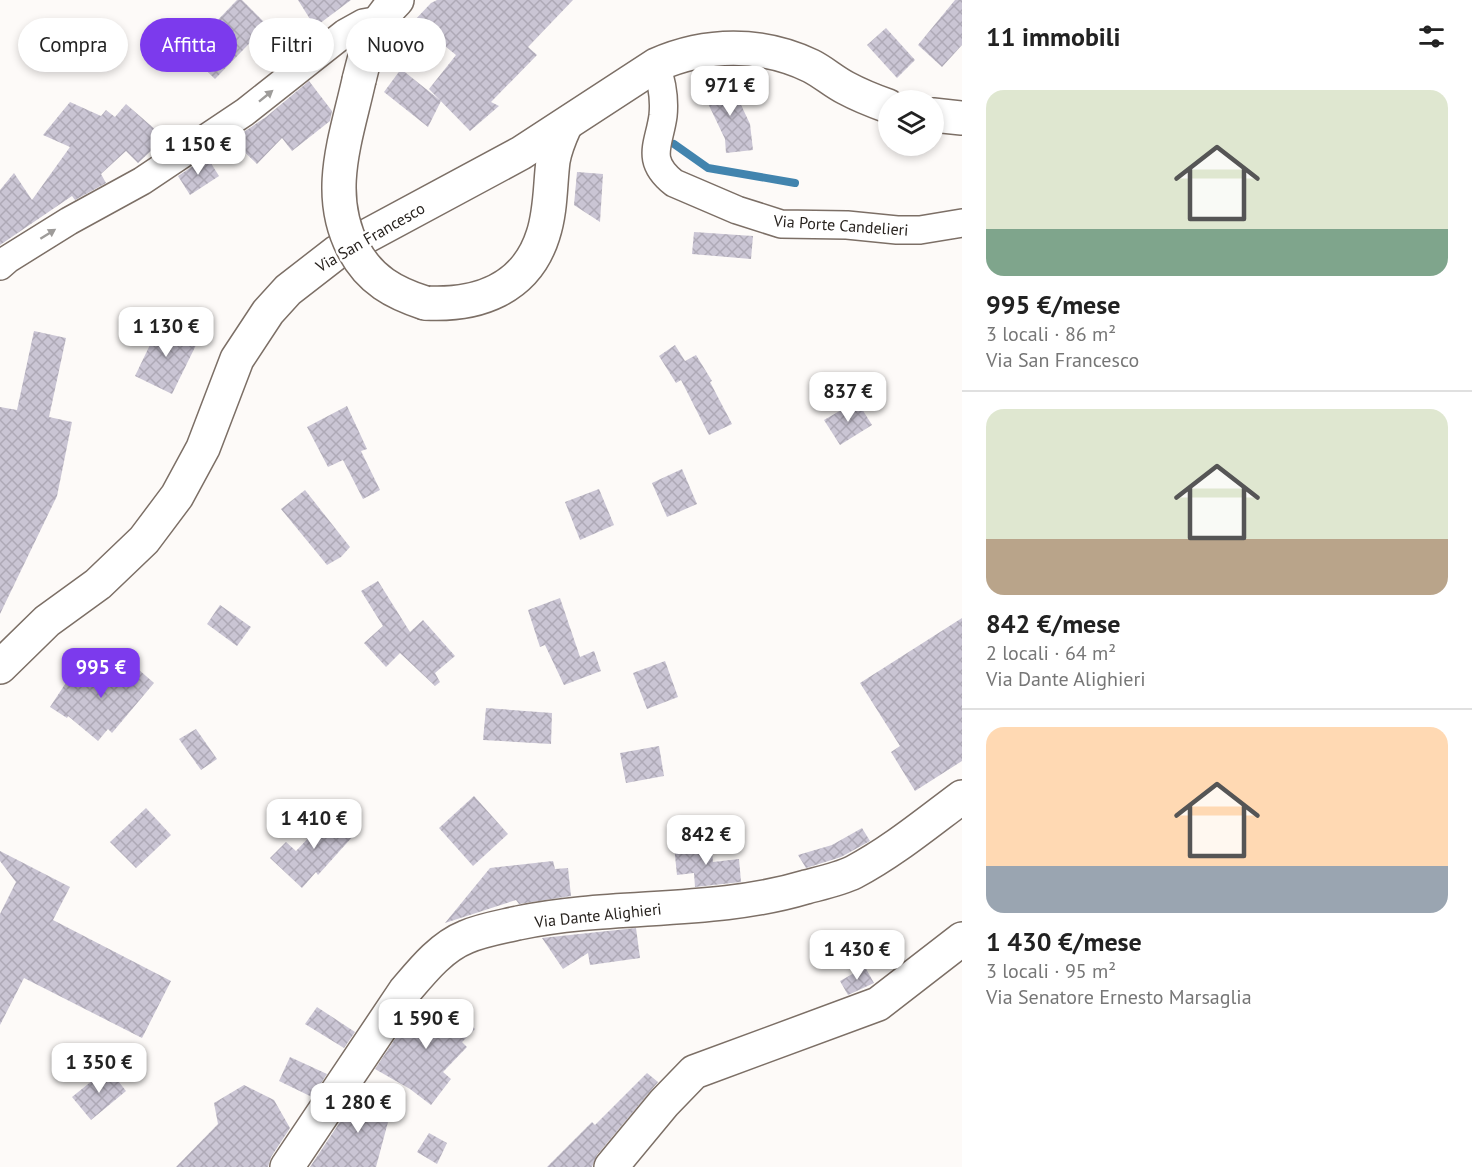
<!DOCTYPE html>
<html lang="it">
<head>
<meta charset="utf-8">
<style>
	:root { --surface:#fff; --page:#f6f6f6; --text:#222; --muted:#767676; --line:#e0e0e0; --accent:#7c3aed }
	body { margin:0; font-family:"PT Sans",sans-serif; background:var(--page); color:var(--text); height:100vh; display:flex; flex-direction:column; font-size:22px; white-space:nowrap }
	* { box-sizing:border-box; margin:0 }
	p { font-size:20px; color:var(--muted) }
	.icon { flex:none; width:33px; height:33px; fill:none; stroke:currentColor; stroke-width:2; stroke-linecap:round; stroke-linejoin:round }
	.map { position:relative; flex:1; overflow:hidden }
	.panel { display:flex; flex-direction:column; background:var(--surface); width:510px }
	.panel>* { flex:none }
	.hud { position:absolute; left:18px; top:18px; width:570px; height:54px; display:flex; gap:12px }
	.buttons { position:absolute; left:878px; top:90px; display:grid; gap:12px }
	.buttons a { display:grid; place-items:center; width:66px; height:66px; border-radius:50%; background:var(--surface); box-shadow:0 3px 9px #0003; font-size:30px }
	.price { position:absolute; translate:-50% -51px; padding:0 14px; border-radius:12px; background:#fff; color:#222; font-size:20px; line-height:39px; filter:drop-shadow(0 2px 3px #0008) }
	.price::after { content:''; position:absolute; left:50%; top:36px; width:18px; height:14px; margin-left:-9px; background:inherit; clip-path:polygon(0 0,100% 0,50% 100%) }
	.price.on { background:var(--accent); color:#fff }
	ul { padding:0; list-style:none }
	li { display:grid; align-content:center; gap:12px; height:318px; padding:0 24px }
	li+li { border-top:2px solid var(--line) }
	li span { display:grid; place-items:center; height:186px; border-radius:18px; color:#555 }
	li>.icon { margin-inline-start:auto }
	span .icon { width:108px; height:108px; fill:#fffc; stroke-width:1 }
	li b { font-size:26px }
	h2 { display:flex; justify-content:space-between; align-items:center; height:72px; padding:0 24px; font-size:26px }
	.pill { padding:0 21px; border-radius:27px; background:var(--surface); box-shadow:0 3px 9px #0003; font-size:21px; line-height:54px }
	.pill.on { background:var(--accent); color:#fff }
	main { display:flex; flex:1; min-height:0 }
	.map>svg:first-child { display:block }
</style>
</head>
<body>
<main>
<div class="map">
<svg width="962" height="1167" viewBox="0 0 962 1167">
	<defs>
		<pattern id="building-cross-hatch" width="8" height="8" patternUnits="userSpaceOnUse" patternTransform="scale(1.5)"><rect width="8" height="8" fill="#cac5d4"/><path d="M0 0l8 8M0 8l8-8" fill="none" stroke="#aea9b6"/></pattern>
	</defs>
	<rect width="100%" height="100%" fill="#fdfaf8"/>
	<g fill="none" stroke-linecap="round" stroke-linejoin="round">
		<polyline stroke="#4284ae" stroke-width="8" points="674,144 708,168 795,183"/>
	</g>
	<g fill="url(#building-cross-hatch)">
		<polygon points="237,0 242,0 267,25 215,79 187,52"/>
		<polygon points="298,0 351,0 315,27"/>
		<polygon points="437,0 573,0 528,47 537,55 491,102 499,106 470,131 429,89 456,55 414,21 431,3"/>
		<polygon points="955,0 962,0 962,45 942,67 918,45"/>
		<polygon points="886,28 915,60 897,78 867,45"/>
		<polygon points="401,69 441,101 428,127 384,92"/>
		<polygon points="727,75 750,124 753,150 726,153 725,139 704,95"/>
		<polygon points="309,81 332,111 330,121 292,151 282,138 257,164 232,140 266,117"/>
		<polygon points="70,102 101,116 106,110 115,117 126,104 165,138 138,163 126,151 101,174 106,183 75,200 72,196 0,245 0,190 14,173 32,200 70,147 43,135"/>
		<polygon points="207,157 219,176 190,195 178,176"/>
		<polygon points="577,172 603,174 600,222 574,205"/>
		<polygon points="694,232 753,236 751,259 692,254"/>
		<polygon points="161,322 198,341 172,394 135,376"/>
		<polygon points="34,331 66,338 49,417 72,422 57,496 0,614 0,407 17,410"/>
		<polygon points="675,345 685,361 696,355 712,381 710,382 732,424 709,435 681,380 676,383 659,356"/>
		<polygon points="857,401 872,425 840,445 824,420"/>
		<polygon points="347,406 367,449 361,451 380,490 363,499 343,460 328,467 307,427"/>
		<polygon points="682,469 697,504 667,517 652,483"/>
		<polygon points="599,489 614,525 580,540 565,502"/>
		<polygon points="305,490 350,547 341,557 327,565 281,509"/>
		<polygon points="378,581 410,632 423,620 455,656 435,673 440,682 435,686 400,653 386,667 364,643 383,626 361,591"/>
		<polygon points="560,598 580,657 594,651 601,671 564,685 545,645 540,647 528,610"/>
		<polygon points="220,605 251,627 237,646 207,624"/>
		<polygon points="962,618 962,761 915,791 891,752 900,746 860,683"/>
		<polygon points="665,661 678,697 647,709 633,673"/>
		<polygon points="130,662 154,683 112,733 108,729 98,741 68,716 67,718 50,707 77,666 109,687"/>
		<polygon points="486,708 552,713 551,744 483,740"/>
		<polygon points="196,729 217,759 201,770 179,739"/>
		<polygon points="659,746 664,776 626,783 620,753"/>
		<polygon points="474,796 508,834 473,866 439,828"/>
		<polygon points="146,808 171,835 136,868 110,842"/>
		<polygon points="335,810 355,834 318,875 316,872 302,888 270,858 286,842 296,851"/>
		<polygon points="862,828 870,841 841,857 806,868 798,855 832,845"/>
		<polygon points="711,843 713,862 739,859 741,882 695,887 694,873 677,875 674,846"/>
		<polygon points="0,851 70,887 53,920 171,981 142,1038 24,978 0,1025 0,914 16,882 0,861"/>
		<polygon points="553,861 555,869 568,868 571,896 519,904 516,900 445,923 490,868"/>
		<polygon points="636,928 640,958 590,965 588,953 563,969 542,938"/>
		<polygon points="865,967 874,983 848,995 840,981"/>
		<polygon points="429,999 457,1019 460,1015 475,1029 462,1042 467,1047 443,1072 451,1079 431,1105 410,1089 375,1069 417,1006"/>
		<polygon points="317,1007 355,1032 344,1048 305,1024"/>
		<polygon points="290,1057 327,1074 312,1097 279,1081"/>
		<polygon points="108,1068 126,1091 91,1120 72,1097"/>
		<polygon points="647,1073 658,1082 597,1155 592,1167 547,1167 592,1122 595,1125"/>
		<polygon points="244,1085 274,1100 290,1128 271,1157 268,1167 176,1167 218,1124 214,1103"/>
		<polygon points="362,1089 399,1106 388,1122 376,1167 310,1167"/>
		<polygon points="429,1133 447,1143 437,1164 417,1152"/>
	</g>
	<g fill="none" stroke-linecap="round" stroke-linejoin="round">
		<defs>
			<g id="street">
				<path d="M656 65C662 82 665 97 663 116 659 145 645 160 674 183L737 210 781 224 847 225 897 230H920L962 223"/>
				<polyline points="0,266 8,259 69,221 142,181 245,112 345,33 363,23 380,20"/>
			</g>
			<g id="secondary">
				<path d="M359 80C367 48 372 24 397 0"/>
				<polyline points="933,115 962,118"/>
				<path d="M425 303C478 306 526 289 543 235 551 211 550 185 553 161 555 149 560 137 565 126"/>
				<path d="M0 667 47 621 98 584 144 540 177 496 203 448 237 359 268 312 288 290 337 252 521 153 656 65C706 43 761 42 811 66 823 72 834 82 846 88 859 95 874 101 888 106"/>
				<path d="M287 1167 405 991C422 971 441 947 466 937 482 930 501 927 518 923 613 903 713 915 806 887 821 883 840 879 854 872 892 852 927 823 962 797"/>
				<polyline points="611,1167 664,1103 694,1072 878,1004 962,939"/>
			</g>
		</defs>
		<use href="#street" stroke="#7c6f66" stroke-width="30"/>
		<use href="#secondary" stroke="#7c6f66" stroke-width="36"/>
		<use href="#street" stroke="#fff" stroke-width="27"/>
		<use href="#secondary" stroke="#fff" stroke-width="33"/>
		<defs>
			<path id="secondary-bridge" d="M359 80C346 139 324 194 354 250 370 280 394 293 425 303"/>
		</defs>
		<use href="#secondary-bridge" stroke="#7c6f66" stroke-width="36" stroke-linecap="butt"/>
		<use href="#secondary-bridge" stroke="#fff" stroke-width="33"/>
	</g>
	<defs><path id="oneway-solid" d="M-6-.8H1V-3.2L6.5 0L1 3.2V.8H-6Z" transform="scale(1.5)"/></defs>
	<g fill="#9e9c9a">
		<use href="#oneway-solid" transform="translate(266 96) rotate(-39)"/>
		<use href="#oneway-solid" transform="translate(48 234) rotate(-32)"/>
	</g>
	<g text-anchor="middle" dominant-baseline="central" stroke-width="5" stroke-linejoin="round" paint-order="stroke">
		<g font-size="16" fill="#28231f" stroke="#fff">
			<text transform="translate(841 225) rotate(4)">Via Porte Candelieri</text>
			<text transform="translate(370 237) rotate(-30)">Via San Francesco</text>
			<text transform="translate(598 915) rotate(-6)">Via Dante Alighieri</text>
		</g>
	</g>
</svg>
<div class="buttons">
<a><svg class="icon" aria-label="layers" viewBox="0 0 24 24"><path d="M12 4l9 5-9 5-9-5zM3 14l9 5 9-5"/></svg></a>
</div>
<b class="price" style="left:730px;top:117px">971 €</b>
<b class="price" style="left:198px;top:176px">1 150 €</b>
<b class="price" style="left:166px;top:358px">1 130 €</b>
<b class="price" style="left:848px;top:423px">837 €</b>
<b class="price on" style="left:101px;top:699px">995 €</b>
<b class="price" style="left:314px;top:850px">1 410 €</b>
<b class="price" style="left:706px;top:866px">842 €</b>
<b class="price" style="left:857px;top:981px">1 430 €</b>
<b class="price" style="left:426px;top:1050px">1 590 €</b>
<b class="price" style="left:99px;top:1094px">1 350 €</b>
<b class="price" style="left:358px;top:1134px">1 280 €</b>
<div class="hud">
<a class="pill">Compra</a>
<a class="pill on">Affitta</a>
<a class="pill">Filtri</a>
<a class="pill">Nuovo</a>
</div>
</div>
<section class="panel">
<h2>11 immobili<svg class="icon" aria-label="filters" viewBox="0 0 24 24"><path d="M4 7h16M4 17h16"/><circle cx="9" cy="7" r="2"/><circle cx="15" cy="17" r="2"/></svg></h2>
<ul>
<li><span style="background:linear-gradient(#dfe7d0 75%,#7fa58c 0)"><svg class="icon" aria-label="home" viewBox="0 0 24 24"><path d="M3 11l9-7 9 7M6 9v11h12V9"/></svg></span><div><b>995 €/mese</b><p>3 locali · 86 m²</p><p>Via San Francesco</p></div></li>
<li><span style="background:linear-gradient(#dfe7d0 70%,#b9a48a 0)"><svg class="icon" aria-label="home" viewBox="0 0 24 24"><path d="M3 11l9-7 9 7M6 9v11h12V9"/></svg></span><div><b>842 €/mese</b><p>2 locali · 64 m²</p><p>Via Dante Alighieri</p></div></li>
<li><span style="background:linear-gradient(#ffd9b3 75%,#9aa5b1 0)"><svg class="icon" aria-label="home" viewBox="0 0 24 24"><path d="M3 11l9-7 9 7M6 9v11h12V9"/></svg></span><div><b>1 430 €/mese</b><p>3 locali · 95 m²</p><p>Via Senatore Ernesto Marsaglia</p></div></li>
</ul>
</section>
</main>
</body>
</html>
